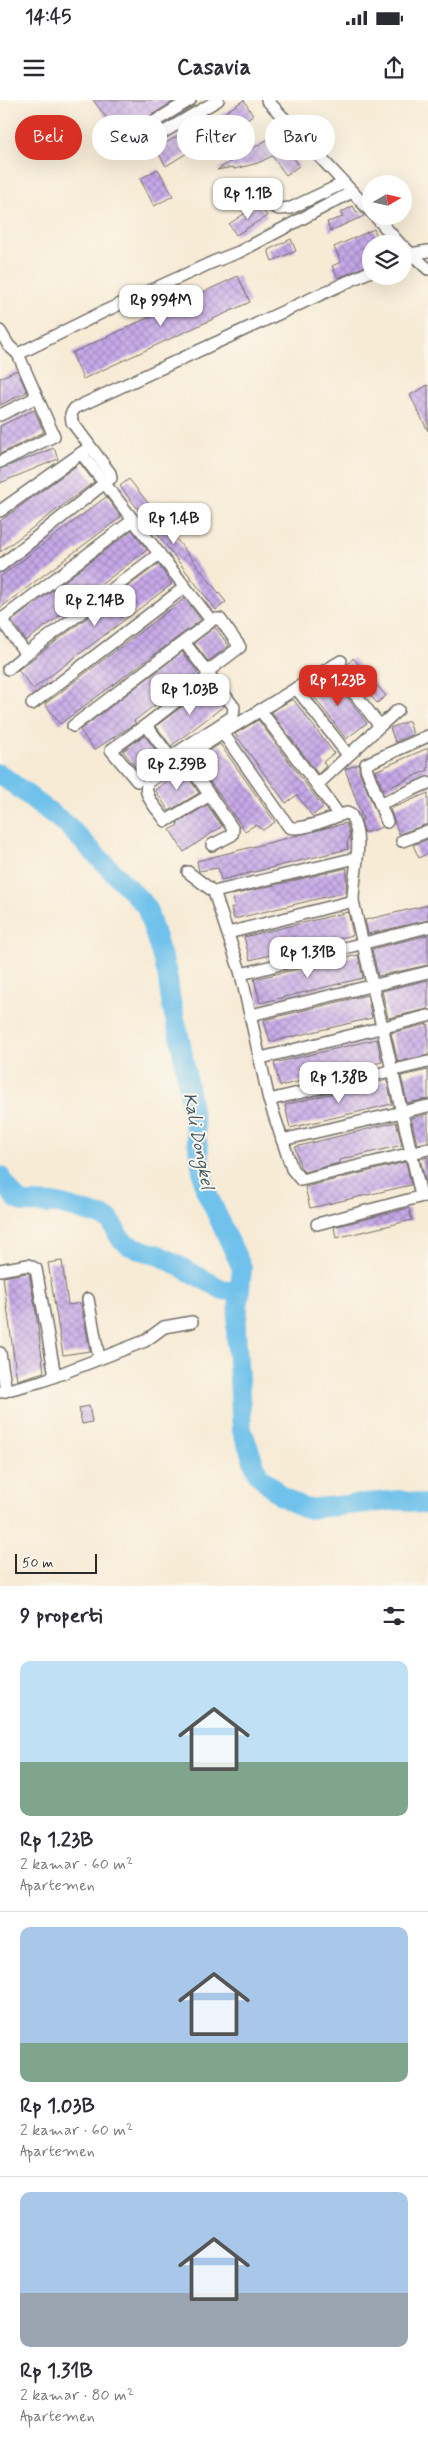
<!DOCTYPE html>
<html lang="id">
<head>
<meta charset="utf-8">
<style>
	:root { --surface:#fff; --page:#f2f2f3; --text:#2b2b33; --muted:#7c7c81; --line:#e1e1e2; --accent:#d93025 }
	body { margin:0; font-family:Mynerve,sans-serif; background:var(--page); color:var(--text); height:100vh; display:flex; flex-direction:column; font-size:19px; white-space:nowrap }
	* { box-sizing:border-box; margin:0 }
	p { font-size:16px; color:var(--muted) }
	.icon { flex:none; width:28px; height:28px; fill:none; stroke:currentColor; stroke-width:2; stroke-linecap:round; stroke-linejoin:round }
	.map { position:relative; height:1486px; overflow:hidden }
	.sheet { display:flex; flex-direction:column; background:var(--surface); flex:1 }
	.sheet>* { flex:none }
	.top-card { position:absolute; left:15px; top:15px; width:399px; height:45px; display:flex; gap:10px }
	.needle { width:32px; rotate:81deg }
	.controls { position:absolute; left:362px; top:75px; display:grid; gap:10px }
	.controls a { display:grid; place-items:center; width:50px; height:50px; border-radius:50%; background:var(--surface); box-shadow:0 5px 20px #0002; font-size:25px }
	.scale { position:absolute; left:15px; bottom:12px; width:82px; box-sizing:border-box; padding-left:5px; border:2px solid #2b2b2b; border-top:0; font-size:14px; line-height:18px; white-space:nowrap; color:#2b2b2b; -webkit-text-stroke:4px #fbf7ec; paint-order:stroke }
	.price { position:absolute; translate:-50% -42px; padding:0 11px; border-radius:10px; background:#fff; color:#222; font-size:16px; line-height:32px; filter:drop-shadow(0 1px 2px #0008) }
	.price::after { content:''; position:absolute; left:50%; top:30px; width:15px; height:11px; margin-left:-8px; background:inherit; clip-path:polygon(0 0,100% 0,50% 100%) }
	.price.selected { background:var(--accent); color:#fff }
	ul { padding:0; list-style:none }
	li { display:grid; align-content:center; gap:10px; height:265px; padding:0 20px }
	li+li { border-top:1px solid var(--line) }
	li span { display:grid; place-items:center; height:155px; border-radius:10px; color:#555 }
	li>.icon { margin-inline-start:auto }
	span .icon { width:90px; height:90px; fill:#fffc; stroke-width:1 }
	li b { font-size:21px }
	h2 { display:flex; justify-content:space-between; align-items:center; height:60px; padding:0 20px; font-size:21px }
	.tag { padding:0 18px; border-radius:22px; background:var(--surface); box-shadow:0 5px 20px #0002; font-size:18px; line-height:45px }
	.tag.selected { background:var(--accent); color:#fff }
	.status { display:flex; justify-content:space-between; align-items:center; height:35px; padding:0 25px; background:var(--surface); direction:ltr }
	.status svg { height:14px; fill:currentColor }
	header { display:flex; justify-content:space-between; align-items:center; height:65px; padding:0 20px; background:var(--surface); font-size:22px; font-weight:700 }
	.map>svg:first-child { display:block }
</style>
</head>
<body>
<div class="status"><b>14:45</b><svg viewBox="0 0 49 12"><path d="M0 12V9h3v3zM5 12V6h3v6zM10 12V3h3v9zM15 12V0h3v12zM26 1h20v11H26zM47 4h2v5h-2z"/></svg></div>
<header><svg class="icon" aria-label="menu" viewBox="0 0 24 24"><path d="M4 6h16M4 12h16M4 18h16"/></svg>Casavia<svg class="icon" aria-label="share" viewBox="0 0 24 24"><path d="M12 15V3M7 8l5-5 5 5M5 13v7h14v-7"/></svg></header>
<div class="map">
<svg width="428" height="1486" viewBox="0 0 428 1486">
	<defs>
		<pattern id="building-cross-hatch" width="8" height="8" patternUnits="userSpaceOnUse" patternTransform="scale(1.25)"><rect width="8" height="8" fill="#c7a9e9"/><path d="M0 0l8 8M0 8l8-8" fill="none" stroke="#a28abd"/></pattern>
	</defs>
	<rect width="100%" height="100%" fill="#fbf7ec"/>
	<filter id="ink" filterUnits="userSpaceOnUse"><feTurbulence type="fractalNoise" baseFrequency=".02" numOctaves="2"/><feDisplacementMap in="SourceGraphic" scale="10" xChannelSelector="R" yChannelSelector="G"/><feConvolveMatrix kernelMatrix="1 2 1 2 8 2 1 2 1" color-interpolation-filters="sRGB"/></filter>
	<filter id="wash" filterUnits="userSpaceOnUse"><feTurbulence type="fractalNoise" baseFrequency=".0096" numOctaves="4" result="noise"/><feDisplacementMap in="SourceGraphic" scale="20" xChannelSelector="R" yChannelSelector="G"/><feGaussianBlur stdDeviation="1.12" result="paint"/><feColorMatrix in="noise" values="0 0 0 0 0 0 0 0 0 0 0 0 0 0 0 0 0 1.4 0 .05"/><feComposite in="paint" operator="in"/></filter>
	<g filter="url(#wash)">
		<rect width="100%" height="100%" fill="#f7ebd6"/>
		<g fill="none" stroke-linecap="round" stroke-linejoin="round">
			<g stroke="#6fc1eb" stroke-width="20">
				<polyline points="0,674 67,725 146,806 167,873 171,902 181,944 205,1089 242,1168 236,1229 242,1330 258,1374 281,1396 306,1409 399,1400 428,1405"/>
				<polyline points="0,1076 15,1098 24,1103 59,1104 101,1116 110,1120 120,1138 128,1145 147,1152 157,1154 223,1190 240,1193"/>
			</g>
		</g>
		<g id="blocks">
			<g fill="url(#building-cross-hatch)">
				<polygon points="93,0 176,0 135,25 129,32 133,36 125,42"/>
				<polygon points="244,0 253,16 242,23 240,20 166,66 156,49 201,22 202,25 218,17"/>
				<polygon points="273,36 282,53 288,49 299,66 286,75 272,56 258,63 234,69 233,67 217,70"/>
				<polygon points="158,69 173,96 154,106 140,79"/>
				<polygon points="256,106 263,110 267,116 236,135 229,124"/>
				<polygon points="353,106 357,113 361,112 364,116 330,131 327,122 343,117 340,113"/>
				<polygon points="374,129 380,144 371,144 371,164 338,178 332,166 341,162 334,147"/>
				<polygon points="291,139 296,151 272,161 268,150"/>
				<polygon points="238,176 250,202 83,279 72,253"/>
				<polygon points="17,270 27,292 0,305 0,278"/>
				<polygon points="428,285 428,331 410,295"/>
				<polygon points="34,310 44,332 0,354 0,326"/>
				<polygon points="54,348 58,359 0,383 0,369"/>
				<polygon points="80,363 94,382 0,452 0,421"/>
				<polygon points="129,379 226,502 216,510 120,386"/>
				<polygon points="106,397 121,417 0,508 0,477"/>
				<polygon points="132,430 147,450 26,541 12,521"/>
				<polygon points="158,464 172,484 33,589 18,570"/>
				<polygon points="185,498 201,520 60,624 45,604"/>
				<polygon points="215,527 229,546 208,561 194,543"/>
				<polygon points="182,552 198,572 134,621 136,623 94,650 80,630"/>
				<polygon points="353,558 386,596 377,603 346,567"/>
				<polygon points="331,576 367,623 346,639 309,590"/>
				<polygon points="209,586 224,606 171,646 156,626"/>
				<polygon points="293,599 334,653 323,662 326,666 318,674 271,612"/>
				<polygon points="258,620 323,707 312,716 297,695 286,703 235,634"/>
				<polygon points="409,621 413,634 395,642 390,628"/>
				<polygon points="144,635 165,662 143,677 123,651"/>
				<polygon points="220,644 275,722 263,730 255,725 245,731 196,662 195,660"/>
				<polygon points="428,648 428,670 383,690 375,671"/>
				<polygon points="359,664 359,671 382,727 368,732 364,732 361,720 363,719 345,669"/>
				<polygon points="183,670 199,693 169,711 155,690"/>
				<polygon points="428,693 428,724 399,734 390,709"/>
				<polygon points="207,705 222,726 184,752 170,730 178,725 177,723"/>
				<polygon points="346,723 350,736 347,743 348,749 221,780 218,768 199,771 197,761"/>
				<polygon points="428,739 428,753 419,758 413,745"/>
				<polygon points="347,768 346,792 234,819 231,808 235,807 232,795"/>
				<polygon points="428,805 428,820 368,834 365,820"/>
				<polygon points="348,812 353,835 250,860 244,837"/>
				<polygon points="428,835 428,865 378,876 372,849"/>
				<polygon points="358,855 363,878 260,903 254,879"/>
				<polygon points="428,880 428,909 388,918 382,891"/>
				<polygon points="367,895 372,918 270,942 264,920"/>
				<polygon points="428,924 428,955 398,962 391,933"/>
				<polygon points="377,939 382,962 280,986 274,963"/>
				<polygon points="428,970 428,999 407,1003 401,976"/>
				<polygon points="387,980 392,1004 290,1028 285,1005"/>
				<polygon points="428,1014 428,1042 417,1044 411,1018"/>
				<polygon points="396,1022 402,1045 339,1060 339,1063 304,1072 300,1066 295,1047"/>
				<polygon points="428,1057 428,1082 426,1083 420,1059"/>
				<polygon points="406,1062 411,1085 310,1108 305,1087"/>
				<polygon points="409,1108 412,1120 336,1138 334,1127"/>
				<polygon points="62,1161 68,1205 81,1203 90,1251 63,1255 48,1163"/>
				<polygon points="27,1173 29,1174 35,1206 44,1272 17,1280 3,1177"/>
				<polygon points="89,1306 92,1322 82,1324 79,1308"/>
			</g>
		</g>
	</g>
	<g filter="url(#ink)">
		<use href="#blocks" fill-opacity="0" stroke="#726e67" stroke-width="1"/>
		<g fill="none" stroke-linecap="round" stroke-linejoin="round">
			<defs>
				<g id="minor">
					<polyline points="267,0 371,112"/>
					<polyline points="139,31 190,0"/>
					<polyline points="147,42 218,0"/>
					<polyline points="256,98 279,109 291,108 344,83"/>
					<polyline points="375,116 400,144"/>
					<polyline points="404,147 428,169"/>
					<polyline points="405,155 428,151"/>
					<polyline points="0,231 9,246 18,254 105,211 213,162 239,152 352,92"/>
					<polyline points="0,315 37,297"/>
					<polyline points="0,362 54,336 18,254"/>
					<polyline points="0,411 87,349"/>
					<polyline points="0,466 111,378 110,373 72,322 71,314 75,308 371,171"/>
					<polyline points="0,518 26,554 8,569"/>
					<polyline points="1,520 133,420"/>
					<polyline points="184,542 234,607 233,616 170,657 146,625 210,575"/>
					<polyline points="26,554 159,454"/>
					<path d="M341 561 223 633 289 727C302 732 332 717 347 713L351 715C365 742 353 772 353 801L420 1091 423 1096H428"/>
					<polyline points="333,566 380,626 317,685 339,715"/>
					<polyline points="207,572 240,547 220,519 210,519"/>
					<polyline points="296,588 348,655"/>
					<polyline points="32,604 185,487"/>
					<polyline points="260,610 317,685"/>
					<polyline points="73,626 210,522 210,519 81,353"/>
					<polyline points="380,626 398,610"/>
					<path d="M184 658 148 682C141 694 159 711 166 721L210 695"/>
					<polyline points="137,681 111,650 146,625"/>
					<polyline points="380,704 428,683"/>
					<polyline points="387,722 366,668 366,664 428,636"/>
					<polyline points="402,741 428,731"/>
					<polyline points="212,745 232,735 233,729 184,658 223,633"/>
					<polyline points="188,772 214,792 356,758"/>
					<polyline points="214,792 241,874 269,1000 292,1069 301,1080 428,1049"/>
					<polyline points="228,833 353,801"/>
					<polyline points="241,874 428,827"/>
					<polyline points="251,915 428,872"/>
					<polyline points="261,958 428,916"/>
					<polyline points="269,1000 428,962"/>
					<polyline points="282,1040 428,1006"/>
					<polyline points="317,1124 423,1096"/>
					<polyline points="0,1170 28,1165 36,1169 55,1276"/>
					<polyline points="88,1199 99,1258"/>
					<polyline points="0,1253 6,1291"/>
					<polyline points="0,1292 42,1281 145,1241 164,1227 192,1222"/>
				</g>
			</defs>
			<use href="#minor" stroke="#726e67" stroke-width="14"/>
			<use href="#minor" stroke="#fff" stroke-width="11"/>
		</g>
	</g>
	<g text-anchor="middle" dominant-baseline="central" stroke-width="4" stroke-linejoin="round" paint-order="stroke">
		<g font-size="18" font-style="italic" fill="#3f5865" stroke="#fbf7ec">
			<text transform="translate(198 1041) rotate(79)">Kali Dongkel</text>
		</g>
	</g>
</svg>
<div class="controls">
<a><svg class="needle" viewBox="-14 -14 28 28"><path d="M0-13l5 13h-10z" fill="#e53935"/><path d="M0 13l5-13h-10z" fill="#7c7c81"/></svg></a>
<a><svg class="icon" aria-label="layers" viewBox="0 0 24 24"><path d="M12 4l9 5-9 5-9-5zM3 14l9 5 9-5"/></svg></a>
</div>
<div class="scale">50 m</div>
<b class="price" style="left:248px;top:120px">Rp 1.1B</b>
<b class="price" style="left:161px;top:227px">Rp 994M</b>
<b class="price" style="left:174px;top:445px">Rp 1.4B</b>
<b class="price" style="left:95px;top:527px">Rp 2.14B</b>
<b class="price selected" style="left:338px;top:607px">Rp 1.23B</b>
<b class="price" style="left:190px;top:616px">Rp 1.03B</b>
<b class="price" style="left:177px;top:691px">Rp 2.39B</b>
<b class="price" style="left:308px;top:879px">Rp 1.31B</b>
<b class="price" style="left:339px;top:1004px">Rp 1.38B</b>
<div class="top-card">
<a class="tag selected">Beli</a>
<a class="tag">Sewa</a>
<a class="tag">Filter</a>
<a class="tag">Baru</a>
</div>
</div>
<section class="sheet">
<h2>9 properti<svg class="icon" aria-label="filters" viewBox="0 0 24 24"><path d="M4 7h16M4 17h16"/><circle cx="9" cy="7" r="2"/><circle cx="15" cy="17" r="2"/></svg></h2>
<ul>
<li><span style="background:linear-gradient(#bfe0f5 65%,#7fa58c 0)"><svg class="icon" aria-label="home" viewBox="0 0 24 24"><path d="M3 11l9-7 9 7M6 9v11h12V9"/></svg></span><div><b>Rp 1.23B</b><p>2 kamar · 60 m²</p><p>Apartemen</p></div></li>
<li><span style="background:linear-gradient(#a9c7e8 75%,#7fa58c 0)"><svg class="icon" aria-label="home" viewBox="0 0 24 24"><path d="M3 11l9-7 9 7M6 9v11h12V9"/></svg></span><div><b>Rp 1.03B</b><p>2 kamar · 60 m²</p><p>Apartemen</p></div></li>
<li><span style="background:linear-gradient(#a9c7e8 65%,#9aa5b1 0)"><svg class="icon" aria-label="home" viewBox="0 0 24 24"><path d="M3 11l9-7 9 7M6 9v11h12V9"/></svg></span><div><b>Rp 1.31B</b><p>2 kamar · 80 m²</p><p>Apartemen</p></div></li>
</ul>
</section>
</body>
</html>
